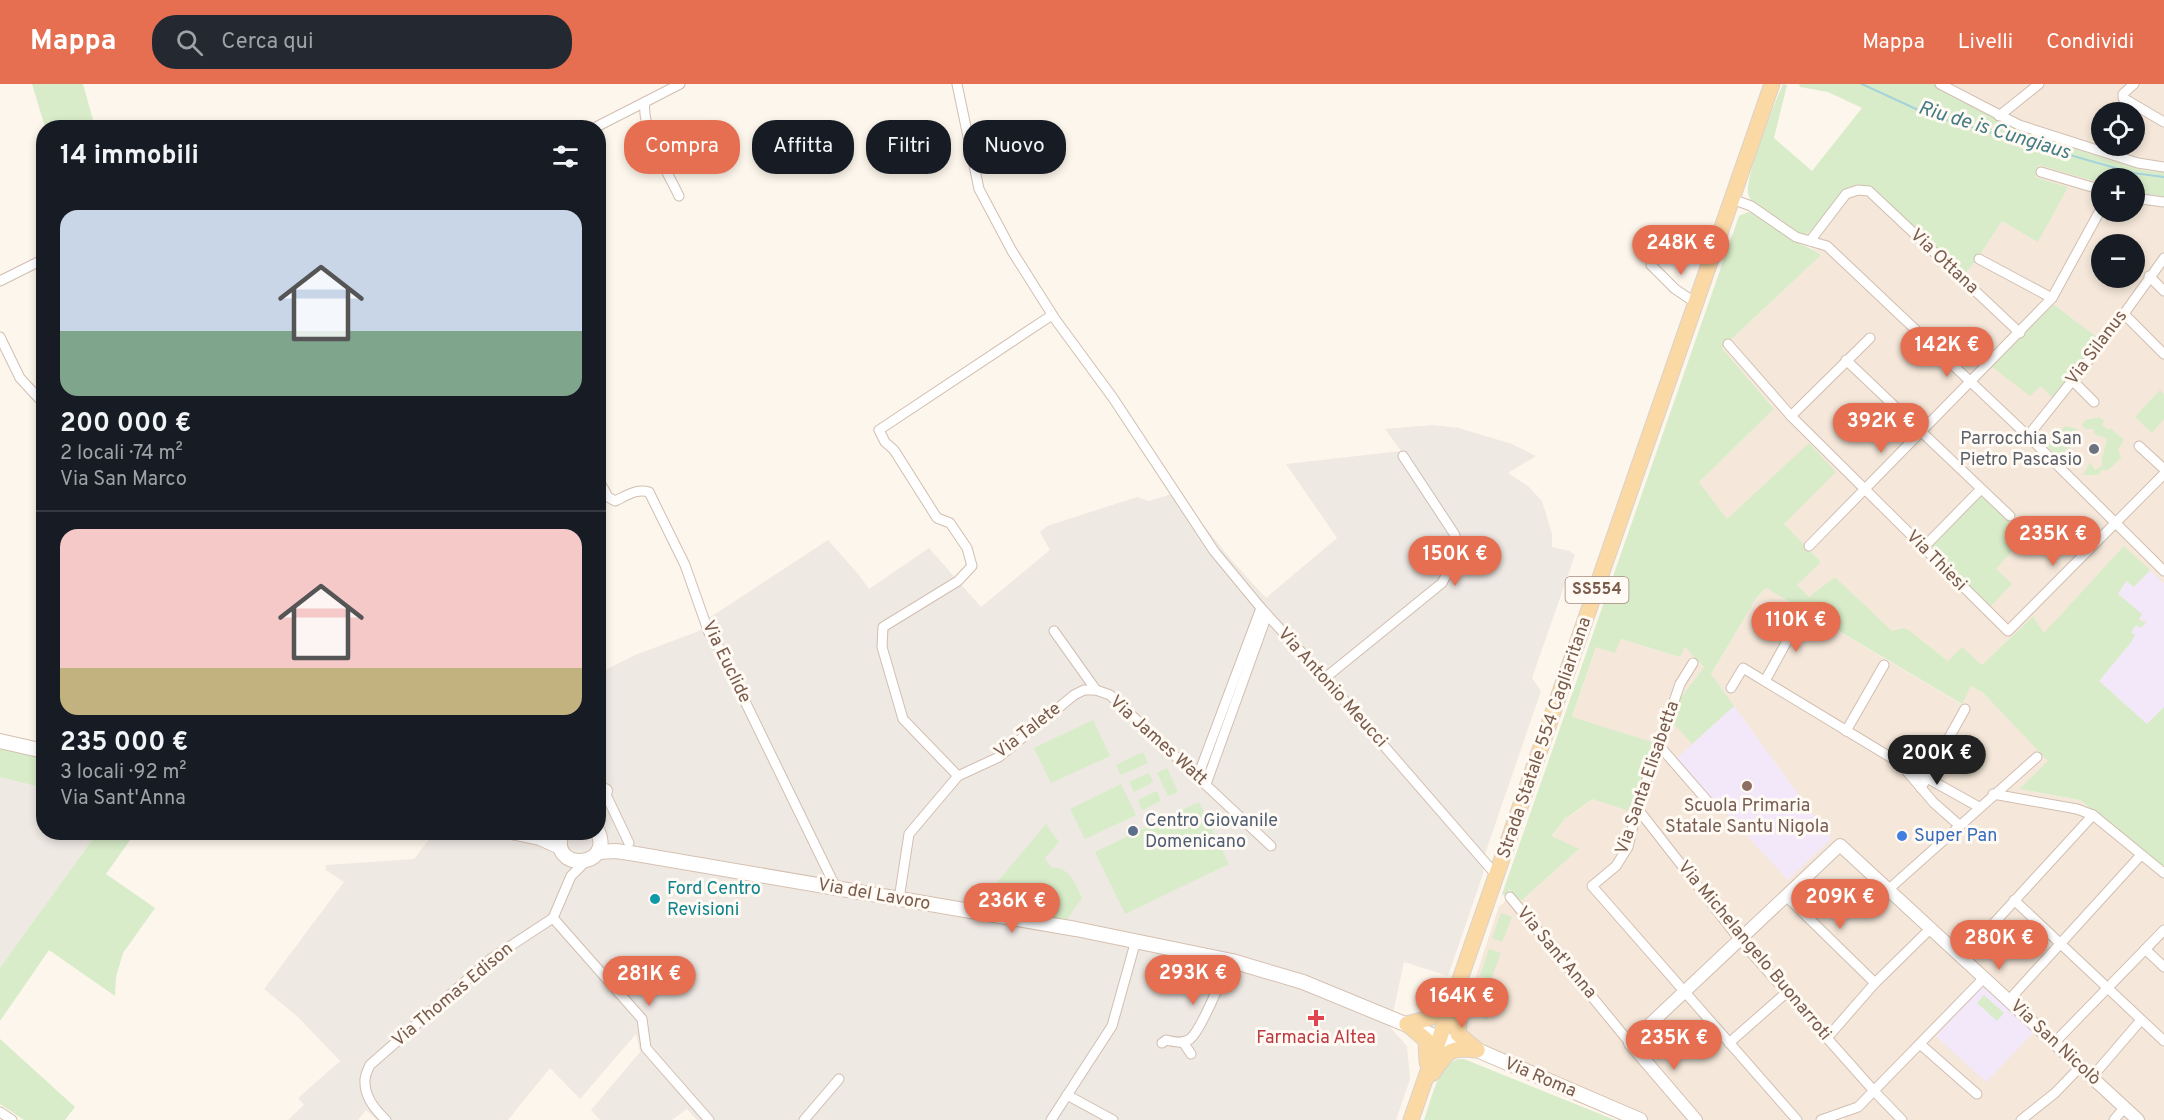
<!DOCTYPE html>
<html lang="it">
<head>
<meta charset="utf-8">
<style>
	:root { --surface:#171b24; --page:#242831; --text:#f1f3f6; --muted:#9ea1a6; --line:#363941; --accent:#e76f51 }
	body { margin:0; font-family:Overpass,sans-serif; background:var(--page); color:var(--text); height:100vh; display:flex; flex-direction:column; font-size:22px; white-space:nowrap }
	* { box-sizing:border-box; margin:0 }
	p { font-size:20px; color:var(--muted) }
	.icon { flex:none; width:33px; height:33px; fill:none; stroke:currentColor; stroke-width:2; stroke-linecap:round; stroke-linejoin:round }
	.map { position:relative; flex:1; overflow:hidden }
	.sheet { position:absolute; left:36px; top:36px; width:570px; height:720px; display:flex; flex-direction:column; background:var(--surface); border-radius:24px; box-shadow:0 3px 9px #0003 }
	.sheet>* { flex:none }
	.top-card { position:absolute; left:624px; top:36px; width:570px; height:54px; display:flex; gap:12px }
	.controls { position:absolute; left:2091px; top:18px; display:grid; gap:12px }
	.controls a { display:grid; place-items:center; width:54px; height:54px; border-radius:50%; background:var(--surface); box-shadow:0 3px 9px #0003; font-size:30px }
	.price { position:absolute; translate:-50% -51px; padding:0 14px; border-radius:21px; background:var(--accent); color:#fff; font-size:20px; line-height:39px; filter:drop-shadow(0 2px 3px #0008) }
	.price::after { content:''; position:absolute; left:50%; top:36px; width:18px; height:14px; margin-left:-9px; background:inherit; clip-path:polygon(0 0,100% 0,50% 100%) }
	.price.current { background:#222; color:#fff }
	ul { padding:0; list-style:none }
	li { display:grid; align-content:center; gap:12px; height:318px; padding:0 24px }
	li+li { border-top:2px solid var(--line) }
	li span { display:grid; place-items:center; height:186px; border-radius:18px; color:#555 }
	li>.icon { margin-inline-start:auto }
	span .icon { width:108px; height:108px; fill:#fffc; stroke-width:1 }
	li b { font-size:26px }
	h2 { display:flex; justify-content:space-between; align-items:center; height:72px; padding:0 24px; font-size:26px }
	.pill { padding:0 21px; border-radius:24px; background:var(--surface); box-shadow:0 3px 9px #0003; font-size:21px; line-height:54px }
	.pill.current { background:var(--accent); color:#fff }
	header { display:flex; align-items:center; gap:36px; box-sizing:border-box; height:84px; padding:0 30px; background:var(--accent); color:#fff }
	header strong { font-size:28px }
	nav { display:flex; gap:33px; margin-inline-start:auto; font-size:21px }
	.search { width:420px; height:54px; background:var(--page); display:flex; align-items:center; gap:15px; box-sizing:border-box; padding:0 21px; border-radius:24px; color:var(--muted); font-size:22px }
	.map>svg:first-child { display:block }
</style>
</head>
<body>
<header>
<strong>Mappa</strong>
<div class="search"><svg class="icon" aria-label="search" viewBox="0 0 24 24"><circle cx="10" cy="10" r="6"/><path d="M15 15l6 6"/></svg>Cerca qui</div>
<nav><a>Mappa</a><a>Livelli</a><a>Condividi</a></nav>
</header>
<div class="map">
<svg width="2164" height="1036" viewBox="0 0 2164 1036">
	<rect width="100%" height="100%" fill="#fdf6ec"/>
	<g fill="#f5e8da" fill-rule="evenodd">
		<path d="M1934 0H2164V88L2147 87 2106 75 2017 45ZM2102 28H2134V62H2102Z"/>
		<path d="M2039 80 2101 99 2102 128H2134L2135 108 2164 113V623L2147 640 2044 549 2033 532 1981 582 1948 577 1909 546 1903 544 1892 548 1835 493 1809 514 1796 500 1821 478 1784 440 1810 360 1727 435 1699 398 1774 325 1722 264 1821 171 1809 162 1798 159 1805 150 1814 147 1840 109 1849 104 1869 102 1883 117 1980 171 2002 137 2038 157 2067 103 2035 93ZM2102 160H2134V194H2102Z"/>
		<polygon points="1766,504 1961,620 1971,602 1983,609 2049,677 2019,705 2080,716 2164,784 2164,1036 1845,1036 1843,1034 1838,1036 1640,1036 1575,1009 1458,947 1499,822 1504,819 1509,805 1521,817 1578,766 1552,753 1566,733 1569,733 1592,715 1632,727 1654,659 1572,634 1596,563 1621,555 1680,573 1685,562 1704,583 1681,613 1711,590 1757,513"/>
	</g>
	<g fill="#efe9e4">
		<polygon points="1433,341 1459,344 1512,360 1536,372 1508,389 1528,402 1542,417 1552,450 1552,463 1570,467 1575,471 1532,594 1541,607 1485,770 1483,790 1448,892 1404,878 1390,943 1407,962 1410,995 1396,1036 697,1036 687,1025 672,1036 600,1036 591,1026 640,968 636,950 580,1015 550,984 508,1036 377,1036 366,1026 358,1036 288,1036 304,1021 298,1014 340,977 299,934 264,905 344,798 326,786 326,781 414,775 434,749 598,748 599,589 635,571 699,547 709,534 828,456 859,491 869,505 929,464 981,523 1050,466 1040,448 1047,442 1137,413 1149,417 1181,407 1202,439 1233,478 1266,514 1337,454 1286,380 1401,367 1385,345"/>
		<polygon points="0,693 43,704 44,748 97,749 0,884"/>
	</g>
	<g fill="#f3e8fa">
		<polygon points="2150,486 2164,500 2164,623 2147,640 2099,597 2132,557 2131,548 2137,541 2146,537 2139,535 2142,530 2118,510 2126,497 2140,497"/>
		<polygon points="1734,622 1831,755 1788,796 1676,675"/>
		<polygon points="1983,902 2035,947 1986,998 1936,952"/>
	</g>
	<g fill="#d8ecc9">
		<polygon points="32,0 83,0 95,43 45,43"/>
		<path d="M1783 0 1787 1 1774 54 1812 87 1862 24 1828 8 1800 3 1799 0H1934L2017 45 2106 75 2147 87 2164 88V113L2135 108 2134 94H2102L2101 99 2039 81 2035 93 2068 103 2038 158 2002 137 1980 171 1964 191 1869 102C1833 100 1836 124 1815 145 1812 148 1807 149 1803 152L1754 121C1751 117 1749 114 1748 109 1746 89 1774 21 1783 0Z"/>
		<path d="M1748 128C1767 130 1779 150 1796 158 1806 163 1810 163 1821 171L1722 264 1774 325 1699 398 1727 435 1809 359 1836 388 1784 440 1821 478 1797 501 1809 513 1835 493 1892 547 1903 544 1909 546 1948 577 1962 563 1982 581 2033 532 2044 549 2124 462 2150 486 2134 503 2126 497 2118 510 2142 530 2139 535 2142 538 2147 537 2141 544 2136 541 2131 548 2135 551 2132 557 2099 597 2147 640 2164 623V784L2080 716 2019 705 2048 677 1983 609 1971 602 1962 620 1766 504 1757 513 1711 590 1734 622 1692 660 1673 639 1681 613 1704 583 1685 563 1680 573 1621 555 1615 569 1596 563 1572 633 1655 659 1632 728 1592 715 1568 733H1566L1552 752 1579 765 1521 817 1509 805 1506 813 1502 810 1739 132Z"/>
		<polygon points="2053,220 2098,254 2054,315 2041,302 2030,312 1992,283"/>
		<polygon points="2160,306 2164,310 2164,335 2152,349 2135,333"/>
		<polygon points="2099,333 2104,337 2102,341 2108,346 2110,344 2124,356 2118,365 2121,374 2108,386 2101,386 2099,391 2083,391 2090,378 2095,386 2102,382 2102,375 2107,355 2094,350 2094,345 2085,345 2082,341 2086,336"/>
		<polygon points="2065,342 2078,345 2074,347 2075,351 2069,351 2067,354 2067,358 2072,361 2057,373 2047,362"/>
		<polygon points="1980,410 2025,453 1996,485 2012,500 1990,523 1928,463"/>
		<polygon points="1093,636 1110,672 1051,699 1034,664"/>
		<polygon points="0,663 43,671 43,704 0,693"/>
		<polygon points="1143,668 1148,679 1121,691 1116,681"/>
		<polygon points="1167,684 1178,708 1168,712 1157,689"/>
		<polygon points="1149,689 1153,698 1134,708 1129,698"/>
		<polygon points="1121,700 1136,731 1085,755 1070,725"/>
		<polygon points="1157,707 1161,717 1142,726 1138,716"/>
		<polygon points="1199,718 1229,780 1125,830 1095,768"/>
		<path d="M1046 740 1059 758 1045 774 1051 783C1070 783 1075 799 1082 814L1066 837 978 821Z"/>
		<polygon points="97,749 135,749 106,790 155,824 123,869 116,893 115,912 49,866 0,937 0,884"/>
		<polygon points="1501,829 1512,833 1502,858 1492,854"/>
		<polygon points="1489,865 1501,869 1491,896 1480,892"/>
		<polygon points="1496,906 1505,914 1486,936 1477,928"/>
		<polygon points="1984,911 2004,929 1997,937 1977,919"/>
		<polygon points="0,955 75,1023 65,1036 24,1036 0,1020"/>
		<path d="M1458 975H1464L1615 1036H1424C1431 1017 1437 982 1458 975Z"/>
	</g>
	<g fill="none" stroke-linecap="round" stroke-linejoin="round">
		<polyline stroke="#a5d3da" stroke-width="2" points="1862,0 1929,31 2133,89 2164,93"/>
		<defs>
			<g id="minor">
				<polyline points="957,0 979,105 1012,167 1055,235 1113,314 1214,467 1261,524 1325,594 1497,792"/>
				<polyline points="1940,0 2019,41 2138,79 2164,83"/>
				<polyline points="2134,0 2123,10 2123,14 2164,38"/>
				<polyline points="1999,32 2039,0"/>
				<polyline points="594,44 645,18"/>
				<polyline points="2041,88 2102,106"/>
				<path d="M679 112C667 87 641 45 645 18L680 0"/>
				<polyline points="2134,114 2164,118"/>
				<polyline points="1732,115 1751,122 1796,153 1827,162 2028,352 2164,487"/>
				<polyline points="1810,157 1846,110 1858,106 1869,107 2020,249"/>
				<polyline points="1979,175 2052,214"/>
				<polyline points="1651,181 1675,205 1696,219"/>
				<polyline points="2149,192 2164,207"/>
				<polyline points="0,197 44,175"/>
				<polyline points="2124,230 2164,270"/>
				<polyline points="0,253 20,294 44,320"/>
				<polyline points="1728,260 1791,332 2008,547 2164,390"/>
				<polyline points="1846,276 2010,432"/>
				<polyline points="2073,297 2094,318"/>
				<polyline points="1791,332 1870,254"/>
				<polyline points="2028,352 2108,252 2164,174"/>
				<polyline points="2139,362 2164,385"/>
				<path d="M598 395 608 413 615 417C626 412 637 404 649 408L685 481 709 549 717 560 836 804"/>
				<polyline points="1809,462 2052,214 2102,123"/>
				<polyline points="1923,464 1981,405"/>
				<polyline points="1054,547 1096,606 1110,611 1271,762"/>
				<polyline points="1693,579 1680,600 1637,724 1628,763 1616,782 1592,802 1797,1036"/>
				<polyline points="1325,594 1442,499 1452,480 1455,451 1403,372"/>
				<polyline points="1765,597 1803,528"/>
				<polyline points="1731,604 1743,584 1900,679 1979,723"/>
				<polyline points="1846,647 1884,581"/>
				<polyline points="1658,663 1663,666 1710,720"/>
				<polyline points="1904,684 1934,719 1959,741"/>
				<polyline points="958,692 903,635 882,563 883,543 958,497 972,482 967,464 950,439 937,434 894,366 885,358 879,346 1052,231"/>
				<polyline points="1198,692 1261,524"/>
				<polyline points="598,694 629,759"/>
				<polyline points="1206,700 1267,531"/>
				<polyline points="1921,704 1965,625"/>
				<polyline points="1993,710 2077,725 2093,731 2164,789"/>
				<polyline points="1637,724 1740,856 1874,1007 1902,1036"/>
				<polyline points="1889,805 2037,673"/>
				<polyline points="1786,812 1875,899"/>
				<polyline points="1510,813 1630,959"/>
				<polyline points="899,815 909,750 958,692 999,673 1074,611 1084,606 1096,606"/>
				<polyline points="2014,816 2164,957"/>
				<polyline points="553,834 642,935 646,964 709,1036"/>
				<polyline points="2145,865 2164,883"/>
				<polyline points="1962,874 2093,731"/>
				<polyline points="2009,916 2141,771"/>
				<polyline points="1827,954 1875,899 1931,844"/>
				<polyline points="1183,958 1191,970"/>
				<polyline points="2055,958 2164,846"/>
				<path d="M1162 959 1166 956C1174 958 1183 960 1190 955 1201 946 1224 891 1228 876"/>
				<polyline points="1729,959 1787,908"/>
				<polyline points="1920,960 1977,1010"/>
				<polyline points="2092,993 2141,936"/>
				<polyline points="1067,1011 1113,1036"/>
				<polyline points="0,1028 12,1036"/>
				<path d="M386 1036C375 1026 364 1012 365 996 365 991 368 985 370 981L492 874 553 834 571 792 585 778"/>
				<polyline points="804,1036 839,995"/>
				<polyline points="1051,1036 1112,942 1136,856"/>
				<polyline points="1821,1036 1858,1023 1984,894"/>
				<polyline points="2021,1036 2055,1009 2080,983"/>
				<polyline points="2114,1036 2124,1024"/>
			</g>
			<polyline id="tertiary" points="1696,1036 1630,959 1840,761 2138,1036"/>
			<g id="secondary">
				<polyline points="0,657 44,667"/>
				<polyline points="598,722 605,707"/>
				<polyline points="511,748 540,754 560,763"/>
				<path d="M562 748C547 788 614 785 598 748"/>
				<polyline points="598,768 616,767 636,770 1076,845 1232,877 1303,898 1439,954 1477,966 1640,1036"/>
			</g>
			<g id="primary">
				<polyline points="1456,909 1460,922 1458,950 1477,966"/>
				<polyline points="1407,940 1426,956 1427,978"/>
				<polyline points="1407,940 1430,934 1450,915"/>
				<path d="M1432 990C1448 967 1449 963 1477 966"/>
				<polyline points="1411,1036 1772,0"/>
			</g>
		</defs>
		<use href="#minor" stroke="#d1beb0" stroke-width="11"/>
		<use href="#tertiary" stroke="#d1beb0" stroke-width="14"/>
		<use href="#secondary" stroke="#d6c0b0" stroke-width="16"/>
		<use href="#primary" stroke="#dad1cd" stroke-width="17"/>
		<use href="#minor" stroke="#fff" stroke-width="9"/>
		<use href="#tertiary" stroke="#fff" stroke-width="12"/>
		<use href="#secondary" stroke="#fff" stroke-width="14"/>
		<use href="#primary" stroke="#fbd9a5" stroke-width="15"/>
	</g>
	<circle fill="#6b7280" stroke="#fffaf3" stroke-width="2" cx="2094" cy="365" r="6"/>
	<circle fill="#8d6e63" stroke="#fffaf3" stroke-width="2" cx="1747" cy="702" r="6"/>
	<circle fill="#5c6f8a" stroke="#fffaf3" stroke-width="2" cx="1133" cy="747" r="6"/>
	<circle fill="#3f7fe0" stroke="#fffaf3" stroke-width="2" cx="1902" cy="752" r="6"/>
	<circle fill="#0f9aa8" stroke="#fffaf3" stroke-width="2" cx="655" cy="815" r="6"/>
	<path fill="#e0444e" stroke="#fffaf3" stroke-width="2" d="M1313 925h6v6h6v6h-6v6h-6v-6h-6v-6h6z"/>
	<g text-anchor="middle" dominant-baseline="central" stroke-width="6" stroke-linejoin="round" paint-order="stroke">
		<rect fill="#fffaf3" stroke="#a28b7f" stroke-width="1.5" x="1565.5" y="493" width="63" height="26" rx="4.5"/>
		<g font-size="16" font-weight="bold" fill="#7a5c4d">
			<text x="1597" y="506">SS554</text>
		</g>
		<g font-size="18" fill="#7a5c4d" stroke="#fffaf3">
			<text transform="translate(1944 178) rotate(43)">Via Ottana</text>
			<text transform="translate(2097 264) rotate(-53)">Via Silanus</text>
			<text transform="translate(1936 477) rotate(45)">Via Thiesi</text>
			<text transform="translate(726 578) rotate(64)">Via Euclide</text>
			<text transform="translate(1332 604) rotate(48)">Via Antonio Meucci</text>
			<text transform="translate(1028 647) rotate(-38)">Via Talete</text>
			<text transform="translate(1545 654) rotate(-71)">Strada Statale 554 Cagliaritana</text>
			<text transform="translate(1158 657) rotate(42)">Via James Watt</text>
			<text transform="translate(1648 694) rotate(-71)">Via Santa Elisabetta</text>
			<text transform="translate(874 811) rotate(10)">Via del Lavoro</text>
			<text transform="translate(1754 867) rotate(50)">Via Michelangelo Buonarroti</text>
			<text transform="translate(1556 869) rotate(50)">Via Sant'Anna</text>
			<text transform="translate(453 911) rotate(-40)">Via Thomas Edison</text>
			<text transform="translate(2055 959) rotate(43)">Via San Nicolò</text>
			<text transform="translate(1540 994) rotate(23)">Via Roma</text>
		</g>
		<g font-size="18" fill="#5b616d" stroke="#fffaf3" text-anchor="end">
			<text x="2082" y="355">Parrocchia San<tspan x="2082" dy="21">Pietro Pascasio</tspan></text>
		</g>
		<g font-size="18" fill="#785e54" stroke="#fffaf3">
			<text x="1747" y="722">Scuola Primaria<tspan x="1747" dy="21">Statale Santu Nigola</tspan></text>
		</g>
		<g font-size="18" fill="#4e5e75" stroke="#fffaf3" text-anchor="start">
			<text x="1145" y="737">Centro Giovanile<tspan x="1145" dy="21">Domenicano</tspan></text>
		</g>
		<g font-size="18" fill="#366cbe" stroke="#fffaf3" text-anchor="start">
			<text x="1914" y="752">Super Pan</text>
		</g>
		<g font-size="18" fill="#0d838f" stroke="#fffaf3" text-anchor="start">
			<text x="667" y="805">Ford Centro<tspan x="667" dy="21">Revisioni</tspan></text>
		</g>
		<g font-size="18" fill="#be3a42" stroke="#fffaf3">
			<text x="1316" y="954">Farmacia Altea</text>
		</g>
		<g font-size="20" font-style="italic" fill="#437c86" stroke="#fffaf3">
			<text transform="translate(1994 47) rotate(17)">Riu de is Cungiaus</text>
		</g>
	</g>
</svg>
<div class="controls">
<a><svg class="icon" aria-label="locate" viewBox="0 0 24 24"><circle cx="12" cy="12" r="6"/><path d="M12 2v4M12 18v4M2 12h4M18 12h4"/></svg></a>
<a>+</a>
<a>−</a>
</div>
<b class="price" style="left:1681px;top:192px">248K €</b>
<b class="price" style="left:1947px;top:294px">142K €</b>
<b class="price" style="left:1881px;top:370px">392K €</b>
<b class="price" style="left:2053px;top:483px">235K €</b>
<b class="price" style="left:1455px;top:503px">150K €</b>
<b class="price" style="left:1796px;top:569px">110K €</b>
<b class="price current" style="left:1937px;top:702px">200K €</b>
<b class="price" style="left:1840px;top:846px">209K €</b>
<b class="price" style="left:1012px;top:850px">236K €</b>
<b class="price" style="left:1999px;top:887px">280K €</b>
<b class="price" style="left:1193px;top:922px">293K €</b>
<b class="price" style="left:649px;top:923px">281K €</b>
<b class="price" style="left:1462px;top:945px">164K €</b>
<b class="price" style="left:1674px;top:987px">235K €</b>
<div class="top-card">
<a class="pill current">Compra</a>
<a class="pill">Affitta</a>
<a class="pill">Filtri</a>
<a class="pill">Nuovo</a>
</div>
<section class="sheet">
<h2>14 immobili<svg class="icon" aria-label="filters" viewBox="0 0 24 24"><path d="M4 7h16M4 17h16"/><circle cx="9" cy="7" r="2"/><circle cx="15" cy="17" r="2"/></svg></h2>
<ul>
<li><span style="background:linear-gradient(#c9d6e8 65%,#7fa58c 0)"><svg class="icon" aria-label="home" viewBox="0 0 24 24"><path d="M3 11l9-7 9 7M6 9v11h12V9"/></svg></span><div><b>200 000 €</b><p>2 locali · 74 m²</p><p>Via San Marco</p></div></li>
<li><span style="background:linear-gradient(#f6c9c9 75%,#c2b280 0)"><svg class="icon" aria-label="home" viewBox="0 0 24 24"><path d="M3 11l9-7 9 7M6 9v11h12V9"/></svg></span><div><b>235 000 €</b><p>3 locali · 92 m²</p><p>Via Sant'Anna</p></div></li>
</ul>
</section>
</div>
</body>
</html>
